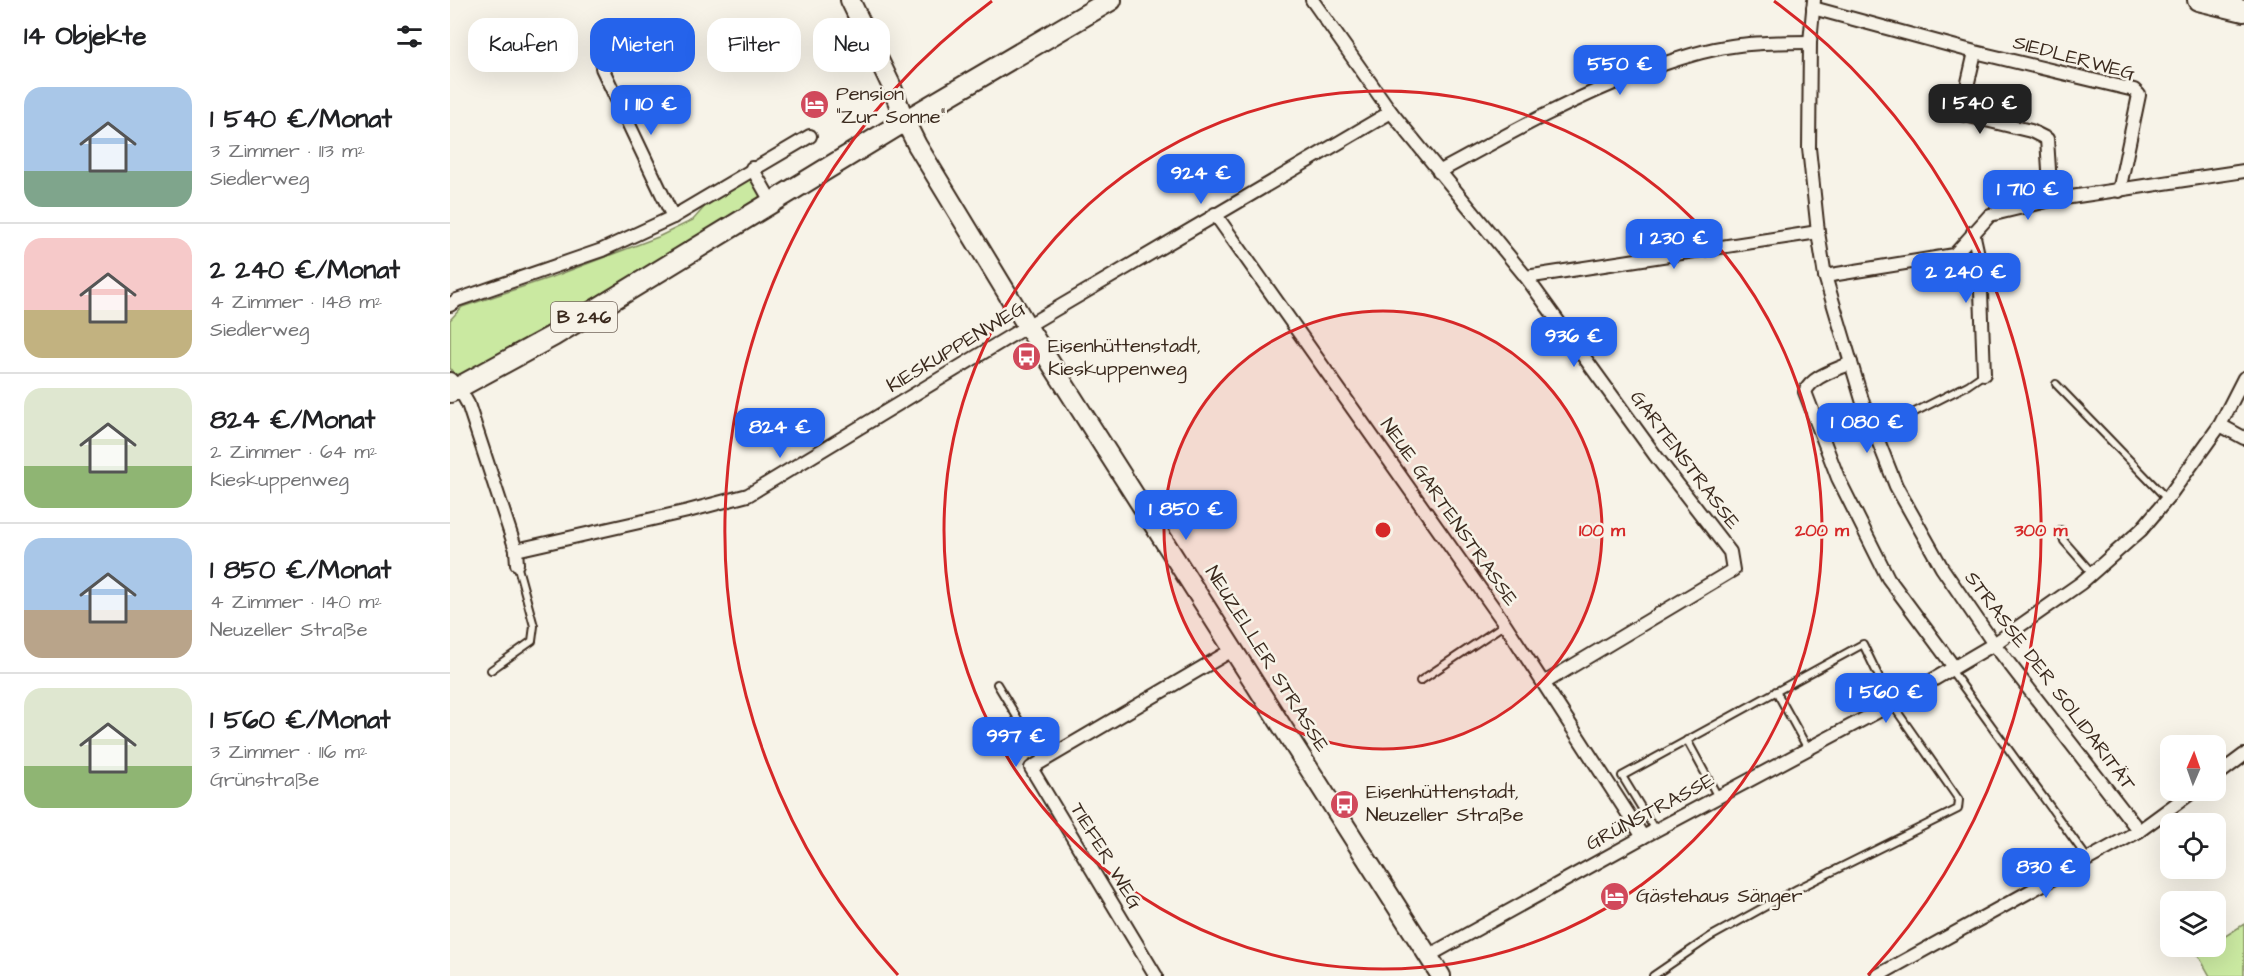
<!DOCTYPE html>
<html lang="de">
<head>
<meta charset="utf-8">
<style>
	:root { --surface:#fff; --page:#f2f2f2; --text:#202124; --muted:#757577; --line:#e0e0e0; --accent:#2563eb }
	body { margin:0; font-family:"Architects Daughter",sans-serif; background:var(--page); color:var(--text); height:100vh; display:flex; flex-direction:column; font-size:22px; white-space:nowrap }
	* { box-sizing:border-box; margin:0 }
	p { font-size:20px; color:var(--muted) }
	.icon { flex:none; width:33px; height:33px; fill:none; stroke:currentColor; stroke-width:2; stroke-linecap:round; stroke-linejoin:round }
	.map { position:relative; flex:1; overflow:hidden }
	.side { display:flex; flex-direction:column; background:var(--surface); width:450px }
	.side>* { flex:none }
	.guide { position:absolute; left:18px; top:18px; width:570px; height:54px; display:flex; gap:12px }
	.needle { width:39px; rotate:2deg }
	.tools { position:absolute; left:1710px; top:735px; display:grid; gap:12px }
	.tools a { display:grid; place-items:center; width:66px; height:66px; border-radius:12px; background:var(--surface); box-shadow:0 6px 24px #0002; font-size:30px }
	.price { position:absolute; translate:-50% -51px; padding:0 14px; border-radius:12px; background:var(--accent); color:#fff; font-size:20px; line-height:39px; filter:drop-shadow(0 2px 3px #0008) }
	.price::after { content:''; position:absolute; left:50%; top:36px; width:18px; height:14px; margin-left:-9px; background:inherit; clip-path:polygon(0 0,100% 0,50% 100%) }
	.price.active { background:#222; color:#fff }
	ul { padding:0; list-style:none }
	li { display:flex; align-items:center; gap:18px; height:150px; padding:0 24px }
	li+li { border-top:2px solid var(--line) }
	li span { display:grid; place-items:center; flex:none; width:168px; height:120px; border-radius:18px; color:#555 }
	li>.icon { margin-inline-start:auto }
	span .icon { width:72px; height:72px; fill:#fffc; stroke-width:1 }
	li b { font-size:26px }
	h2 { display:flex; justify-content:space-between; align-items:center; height:72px; padding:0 24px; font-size:26px }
	.chip { padding:0 21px; border-radius:18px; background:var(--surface); box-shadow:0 6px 24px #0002; font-size:21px; line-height:54px }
	.chip.active { background:var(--accent); color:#fff }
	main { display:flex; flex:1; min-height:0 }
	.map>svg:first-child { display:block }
</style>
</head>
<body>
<main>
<section class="side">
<h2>14 Objekte<svg class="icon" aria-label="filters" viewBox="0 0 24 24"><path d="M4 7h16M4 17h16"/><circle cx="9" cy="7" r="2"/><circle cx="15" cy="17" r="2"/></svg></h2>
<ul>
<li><span style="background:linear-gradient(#a9c7e8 70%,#7fa58c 0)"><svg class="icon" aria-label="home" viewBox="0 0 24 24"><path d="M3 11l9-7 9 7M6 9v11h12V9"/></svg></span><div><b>1 540 €/Monat</b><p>3 Zimmer · 113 m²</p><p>Siedlerweg</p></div></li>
<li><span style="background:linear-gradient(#f6c9c9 60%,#c2b280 0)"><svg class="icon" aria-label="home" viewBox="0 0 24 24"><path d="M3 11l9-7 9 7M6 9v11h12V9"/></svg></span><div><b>2 240 €/Monat</b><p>4 Zimmer · 148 m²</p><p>Siedlerweg</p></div></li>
<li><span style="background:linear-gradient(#dfe7d0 65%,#8fb573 0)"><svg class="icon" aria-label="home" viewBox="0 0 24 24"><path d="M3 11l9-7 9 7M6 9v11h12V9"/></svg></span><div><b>824 €/Monat</b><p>2 Zimmer · 64 m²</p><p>Kieskuppenweg</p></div></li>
<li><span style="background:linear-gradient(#a9c7e8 60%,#b9a48a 0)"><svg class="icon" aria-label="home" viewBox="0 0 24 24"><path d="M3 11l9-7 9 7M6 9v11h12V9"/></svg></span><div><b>1 850 €/Monat</b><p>4 Zimmer · 140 m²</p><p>Neuzeller Straße</p></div></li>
<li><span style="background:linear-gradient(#dfe7d0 65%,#8fb573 0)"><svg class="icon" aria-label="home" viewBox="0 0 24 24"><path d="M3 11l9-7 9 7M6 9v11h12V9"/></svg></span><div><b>1 560 €/Monat</b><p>3 Zimmer · 116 m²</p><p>Grünstraße</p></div></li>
</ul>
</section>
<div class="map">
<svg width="1794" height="976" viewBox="0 0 1794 976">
	<rect width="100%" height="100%" fill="#f7f3e8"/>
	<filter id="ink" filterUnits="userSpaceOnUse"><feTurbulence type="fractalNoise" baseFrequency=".0167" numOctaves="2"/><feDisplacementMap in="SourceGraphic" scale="12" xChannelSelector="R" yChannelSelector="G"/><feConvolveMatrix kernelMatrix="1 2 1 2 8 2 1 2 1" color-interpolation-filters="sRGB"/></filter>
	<g filter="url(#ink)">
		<g fill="#cae9a1" stroke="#828a60" stroke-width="1.5">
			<polygon points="301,179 311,194 309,199 16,375 4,374 0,368 0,320 12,307 105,276 208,237 243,220 257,204 293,182"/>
			<polygon points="1794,924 1794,976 1760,976 1747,953 1758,947 1766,946 1766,942"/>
		</g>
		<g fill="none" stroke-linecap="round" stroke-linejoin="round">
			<defs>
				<g id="service">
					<polyline points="1606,384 1717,499"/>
					<polyline points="1429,443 1451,419 1518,385 1534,374"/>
					<polyline points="1611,530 1614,541 1642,573"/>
					<polyline points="41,670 82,641 84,626 67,564"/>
					<polyline points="1501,670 1638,859"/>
					<polyline points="970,681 1055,624"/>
					<polyline points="547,684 593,760"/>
					<polyline points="1326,691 1358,749"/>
					<polyline points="1237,740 1268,797"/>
					<polyline points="1203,976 1260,937 1347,889 1508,809 1509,800 1442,704 1413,644 1172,776 1205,830"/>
				</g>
				<g id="minor">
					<polyline points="862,0 941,112 1076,277 1205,455 1280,552 1283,570 1094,683"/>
					<polyline points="1364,0 1360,42 1359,148 1368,232 1375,276 1413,403 1429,443 1446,486 1492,568 1544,644 1689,831"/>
					<polyline points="1363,8 1525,52 1684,90 1689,95 1669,191"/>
					<polyline points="1525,52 1513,104 1515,115 1581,131 1597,139 1601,200"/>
					<polyline points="152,68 223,217"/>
					<polyline points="302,168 322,203"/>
					<path d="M989 172C1056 135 1122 98 1194 71 1223 60 1252 50 1282 46 1308 42 1334 42 1360 42"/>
					<polyline points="765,214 1055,624 1193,837"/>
					<polyline points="1523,232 1530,264 1534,374"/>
					<polyline points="1375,276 1504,255 1540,215 1601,200 1794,171"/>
					<polyline points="1076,277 1368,232"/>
					<polyline points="0,305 7,300 152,250 223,217 360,136"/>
					<path d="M1401 363C1386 370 1362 376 1355 392L1388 478 1438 578 1504 667"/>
					<polyline points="0,379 9,388 18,404 66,550 67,564"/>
					<polyline points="1770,425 1794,438"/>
					<polyline points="66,550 238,511 298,495 577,326 941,112"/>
					<polyline points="1766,776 1794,755"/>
					<polyline points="978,956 1193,837 1442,704 1544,644 1631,583 1691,530 1717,499 1770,425 1794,378"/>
					<polyline points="706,976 581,768 784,649"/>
					<polyline points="1427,976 1689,831 1745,790"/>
				</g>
				<polyline id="secondary" points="400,0 441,85 455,121 467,145 577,326 991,976"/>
				<g id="primary">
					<polyline points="1748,0 1794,11"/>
					<polyline points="0,392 103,336 455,121 661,0"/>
				</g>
			</defs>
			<use href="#service" stroke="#3b2a1e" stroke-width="10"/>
			<use href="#minor" stroke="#3b2a1e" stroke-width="16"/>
			<use href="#secondary" stroke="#3b2a1e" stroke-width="22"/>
			<use href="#primary" stroke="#3b2a1e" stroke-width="24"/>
			<use href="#service" stroke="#f7f3e8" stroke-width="6"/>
			<use href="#minor" stroke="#f7f3e8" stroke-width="12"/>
			<use href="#secondary" stroke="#f7f3e8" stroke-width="18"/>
			<use href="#primary" stroke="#f7f3e8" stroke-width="20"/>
		</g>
	</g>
	<circle cx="933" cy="530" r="219" fill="#d62828" fill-opacity=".12"/>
	<g fill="none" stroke="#d62828" stroke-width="3">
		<circle cx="933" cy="530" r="219"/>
		<circle cx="933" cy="530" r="439"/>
		<path d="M448 975A658 658 0 0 1 542 1M1324 1A658 658 0 0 1 1418 975"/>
	</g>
	<defs>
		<symbol id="hotel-disc" viewBox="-11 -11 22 22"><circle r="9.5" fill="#d1495b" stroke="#f7f3e8"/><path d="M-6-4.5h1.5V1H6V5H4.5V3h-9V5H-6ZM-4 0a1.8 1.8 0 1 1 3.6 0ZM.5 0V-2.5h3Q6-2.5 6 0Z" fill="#fff"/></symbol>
		<symbol id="bus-disc" viewBox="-11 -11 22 22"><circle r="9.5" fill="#d1495b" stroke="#f7f3e8"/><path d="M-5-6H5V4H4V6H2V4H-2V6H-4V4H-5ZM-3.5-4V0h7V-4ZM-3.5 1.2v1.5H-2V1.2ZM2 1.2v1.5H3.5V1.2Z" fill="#fff"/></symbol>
	</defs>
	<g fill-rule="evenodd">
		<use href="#hotel-disc" x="348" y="88" width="33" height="33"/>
		<use href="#bus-disc" x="560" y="340" width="33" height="33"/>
		<use href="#bus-disc" x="878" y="788" width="33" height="33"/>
		<use href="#hotel-disc" x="1148" y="880" width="33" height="33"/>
	</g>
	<g text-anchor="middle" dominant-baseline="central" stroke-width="5" stroke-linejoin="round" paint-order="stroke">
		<rect fill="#f7f3e8" stroke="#73665b" stroke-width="1.5" x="101" y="302" width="66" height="30" rx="4.5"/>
		<g font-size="18" font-weight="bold" fill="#3b2a1e">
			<text x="134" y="317">B 246</text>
		</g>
		<g font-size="20" fill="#3b2a1e" stroke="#f7f3e8">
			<text transform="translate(1624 58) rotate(15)">SIEDLERWEG</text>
			<text transform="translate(506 347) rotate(-31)">KIESKUPPENWEG</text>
			<text transform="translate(1235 460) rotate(53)">GARTENSTRASSE</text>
			<text transform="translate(999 512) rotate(55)">NEUE GARTENSTRASSE</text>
			<text transform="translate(817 659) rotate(58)">NEUZELLER STRASSE</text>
			<text transform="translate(1600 681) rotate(53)">STRASSE DER SOLIDARITÄT</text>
			<text transform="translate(1200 812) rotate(-28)">GRÜNSTRASSE</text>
			<text transform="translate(656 856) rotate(59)">TIEFER WEG</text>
		</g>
		<g font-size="20" fill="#3b2a1e" stroke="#f7f3e8" text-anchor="start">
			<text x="386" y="94">Pension<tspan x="386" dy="23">"Zur Sonne"</tspan></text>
			<text x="598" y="346">Eisenhüttenstadt,<tspan x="598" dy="23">Kieskuppenweg</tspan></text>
			<text x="916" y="792">Eisenhüttenstadt,<tspan x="916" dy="23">Neuzeller Straße</tspan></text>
			<text x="1186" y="896">Gästehaus Sänger</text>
		</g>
	</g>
	<circle cx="933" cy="530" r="9" fill="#d62828" stroke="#f7f3e8" stroke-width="3"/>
	<g font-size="18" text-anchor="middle" font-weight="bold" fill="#d62828" stroke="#f7f3e8" stroke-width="5" stroke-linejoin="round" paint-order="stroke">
		<text x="1152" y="536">100 m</text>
		<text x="1372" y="536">200 m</text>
		<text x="1591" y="536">300 m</text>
	</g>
</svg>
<div class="tools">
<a><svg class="needle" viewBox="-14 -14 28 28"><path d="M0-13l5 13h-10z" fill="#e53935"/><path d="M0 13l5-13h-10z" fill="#757577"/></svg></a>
<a><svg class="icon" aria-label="locate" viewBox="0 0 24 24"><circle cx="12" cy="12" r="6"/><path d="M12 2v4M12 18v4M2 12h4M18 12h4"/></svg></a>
<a><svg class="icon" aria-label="layers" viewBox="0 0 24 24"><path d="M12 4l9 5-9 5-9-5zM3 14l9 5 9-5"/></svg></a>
</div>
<b class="price" style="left:1170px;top:96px">550 €</b>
<b class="price active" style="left:1530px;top:135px">1 540 €</b>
<b class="price" style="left:201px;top:136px">1 110 €</b>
<b class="price" style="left:751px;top:205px">924 €</b>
<b class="price" style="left:1578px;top:221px">1 710 €</b>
<b class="price" style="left:1224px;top:270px">1 230 €</b>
<b class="price" style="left:1516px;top:304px">2 240 €</b>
<b class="price" style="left:1124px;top:368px">936 €</b>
<b class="price" style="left:1417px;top:454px">1 080 €</b>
<b class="price" style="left:330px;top:459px">824 €</b>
<b class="price" style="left:736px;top:541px">1 850 €</b>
<b class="price" style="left:1436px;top:724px">1 560 €</b>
<b class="price" style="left:566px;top:768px">997 €</b>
<b class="price" style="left:1596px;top:899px">830 €</b>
<div class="guide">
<a class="chip">Kaufen</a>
<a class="chip active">Mieten</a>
<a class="chip">Filter</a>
<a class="chip">Neu</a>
</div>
</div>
</main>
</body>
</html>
